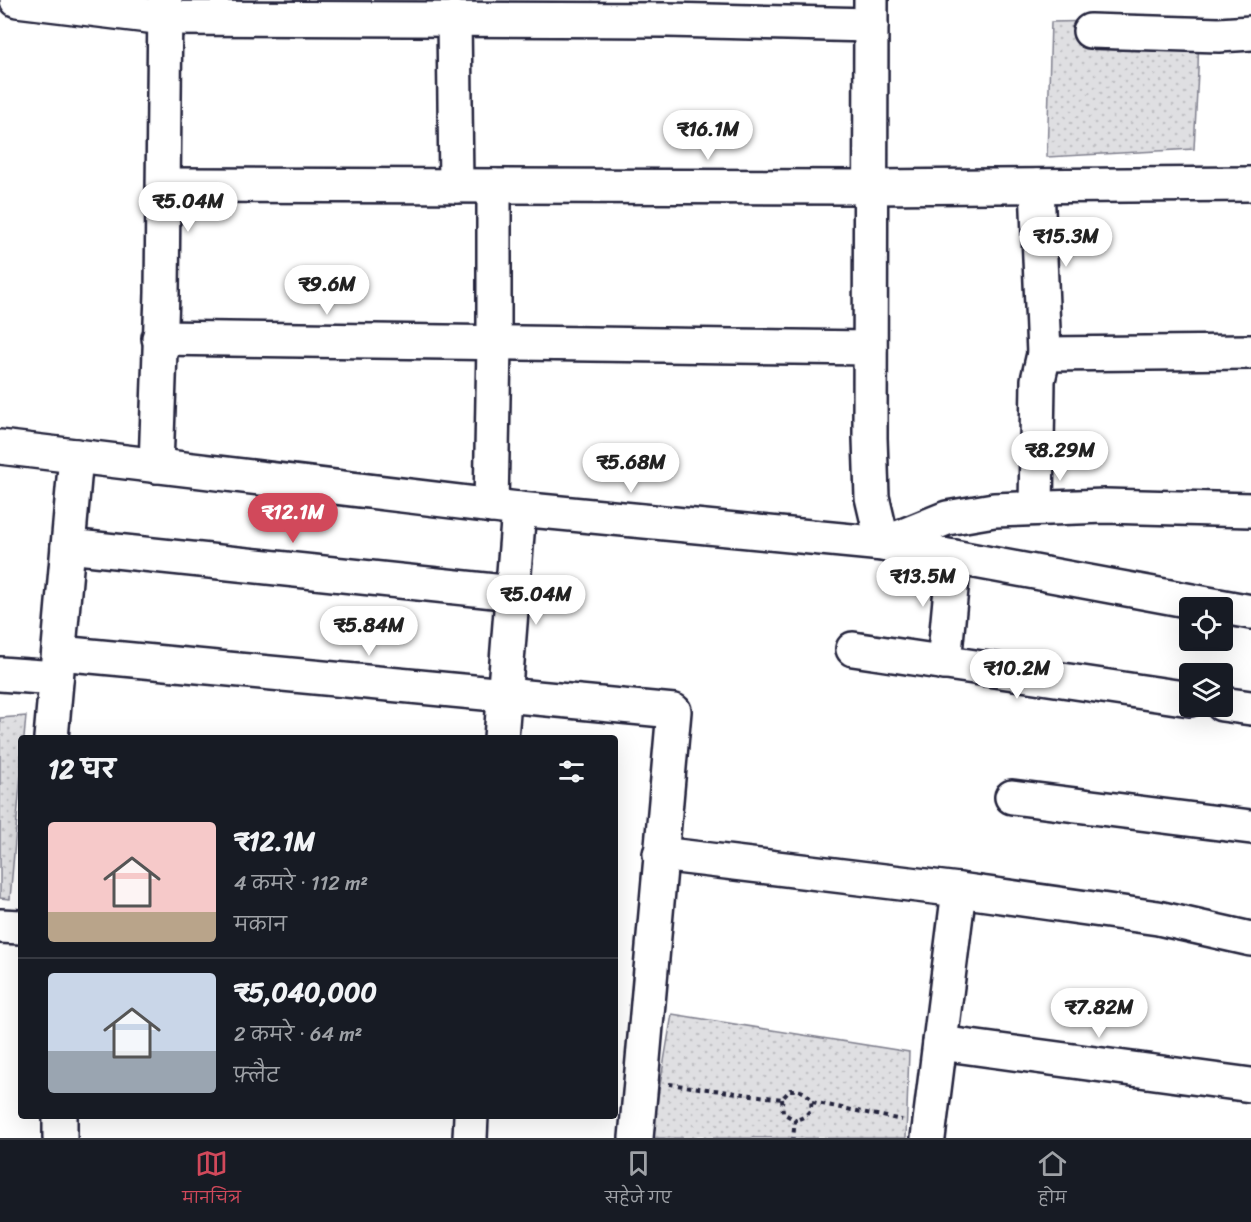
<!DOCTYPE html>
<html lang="hi">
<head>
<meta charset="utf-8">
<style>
	:root { --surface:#171b24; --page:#20242c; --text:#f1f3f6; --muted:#9ea1a6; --line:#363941; --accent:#d1495b }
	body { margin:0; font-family:Sriracha,"Playpen Sans Deva",sans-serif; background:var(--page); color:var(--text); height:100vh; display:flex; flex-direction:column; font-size:22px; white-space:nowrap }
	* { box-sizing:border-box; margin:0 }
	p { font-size:20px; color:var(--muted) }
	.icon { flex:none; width:33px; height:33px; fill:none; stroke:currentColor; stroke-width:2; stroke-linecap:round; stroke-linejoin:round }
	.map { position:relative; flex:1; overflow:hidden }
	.drawer { position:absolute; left:18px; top:735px; width:600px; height:384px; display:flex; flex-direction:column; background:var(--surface); border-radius:6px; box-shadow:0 6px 24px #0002 }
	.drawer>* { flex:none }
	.controls { position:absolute; left:1179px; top:597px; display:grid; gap:12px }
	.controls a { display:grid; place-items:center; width:54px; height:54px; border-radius:6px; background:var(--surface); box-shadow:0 6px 24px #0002; font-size:30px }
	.price { position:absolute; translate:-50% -51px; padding:0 14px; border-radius:21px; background:#fff; color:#222; font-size:20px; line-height:39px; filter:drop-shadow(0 2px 3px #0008) }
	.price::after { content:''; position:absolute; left:50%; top:36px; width:18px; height:14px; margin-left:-9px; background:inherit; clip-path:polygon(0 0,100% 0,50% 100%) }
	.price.selected { background:var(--accent); color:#fff }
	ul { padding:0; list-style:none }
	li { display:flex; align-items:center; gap:18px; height:150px; padding:0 30px }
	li+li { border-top:2px solid var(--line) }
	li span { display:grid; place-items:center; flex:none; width:168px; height:120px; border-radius:6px; color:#555 }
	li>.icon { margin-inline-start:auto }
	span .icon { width:72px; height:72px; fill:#fffc; stroke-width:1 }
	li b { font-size:26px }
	h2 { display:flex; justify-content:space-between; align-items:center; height:72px; padding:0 30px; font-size:26px }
	.menu { display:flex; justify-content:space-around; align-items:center; height:84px; border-top:2px solid var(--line); background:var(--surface); font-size:16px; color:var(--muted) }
	.menu a { display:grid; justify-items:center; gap:3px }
	.menu .selected { color:var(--accent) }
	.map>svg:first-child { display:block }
</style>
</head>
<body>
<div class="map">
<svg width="1251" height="1138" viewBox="0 0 1251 1138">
	<defs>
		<pattern id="grass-dots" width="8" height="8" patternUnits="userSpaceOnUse" patternTransform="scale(1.5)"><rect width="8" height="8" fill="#dfdfe2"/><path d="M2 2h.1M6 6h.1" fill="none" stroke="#bfbfc3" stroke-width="1.8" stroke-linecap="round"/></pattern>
	</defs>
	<rect width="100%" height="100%" fill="#fff"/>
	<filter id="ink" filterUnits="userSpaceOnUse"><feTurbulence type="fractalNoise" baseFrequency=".0167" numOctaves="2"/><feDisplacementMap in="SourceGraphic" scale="12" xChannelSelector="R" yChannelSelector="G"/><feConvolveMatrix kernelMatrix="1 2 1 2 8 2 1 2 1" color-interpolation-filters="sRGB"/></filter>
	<g filter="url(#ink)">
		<g fill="url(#grass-dots)" stroke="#80808e" stroke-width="1.5">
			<polygon points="1199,19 1198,71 1194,149 1047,157 1051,22"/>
			<polygon points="26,716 24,738 21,738 21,773 10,899 0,898 0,718"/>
			<polygon points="672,1014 909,1052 906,1138 651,1138"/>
		</g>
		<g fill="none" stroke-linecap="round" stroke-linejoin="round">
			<defs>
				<g id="minor">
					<polyline points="17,0 165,18 667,20 871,25"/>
					<polyline points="871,0 870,438 872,497 883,544 947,518 994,510 1105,506 1251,510"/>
					<polyline points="454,18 456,186"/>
					<polyline points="1090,31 1219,35 1251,33"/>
					<polyline points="164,185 871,187 1251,184"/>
					<polyline points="159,338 870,348"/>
					<polyline points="1044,354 1251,352"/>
					<polyline points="0,447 519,509 883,544 1251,612"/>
					<polyline points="156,466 162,293 165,0"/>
					<polyline points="491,506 494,344 494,186"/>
					<polyline points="1036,508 1038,380 1044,354 1037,186"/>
					<polyline points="68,546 513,593"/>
					<polyline points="853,649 1190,699"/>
					<polyline points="59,653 674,711 636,1138"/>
					<polyline points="944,663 954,557"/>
					<polyline points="0,674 56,678"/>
					<polyline points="1222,704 1251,708"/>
					<polyline points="51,738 76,456"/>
					<polyline points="501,738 519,509"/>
					<polyline points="1012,797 1251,827"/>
					<polyline points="660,854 959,890 1158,918 1251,939"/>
					<polyline points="0,926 21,927"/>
					<polyline points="940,1043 1251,1085"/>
					<polyline points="60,1138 60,1116"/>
					<polyline points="470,1138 471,1116"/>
					<polyline points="928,1138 959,890"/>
				</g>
			</defs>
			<use href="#minor" stroke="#22223b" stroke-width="38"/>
			<g stroke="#22223b" stroke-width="4" stroke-dasharray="4.5 4.5" stroke-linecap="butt">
				<path d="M669 1084 782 1099 790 1090C816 1088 819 1115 795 1120"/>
				<polyline points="782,1099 783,1113 795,1120 793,1138"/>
				<polyline points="812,1102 902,1120"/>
			</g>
			<use href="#minor" stroke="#fff" stroke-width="33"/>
		</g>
	</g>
</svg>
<div class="controls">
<a><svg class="icon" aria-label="locate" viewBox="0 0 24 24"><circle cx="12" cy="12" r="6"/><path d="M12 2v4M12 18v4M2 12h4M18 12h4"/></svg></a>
<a><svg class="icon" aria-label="layers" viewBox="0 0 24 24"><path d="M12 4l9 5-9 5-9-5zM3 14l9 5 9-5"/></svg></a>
</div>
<b class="price" style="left:708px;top:161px">₹16.1M</b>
<b class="price" style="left:188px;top:233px">₹5.04M</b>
<b class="price" style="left:1066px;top:268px">₹15.3M</b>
<b class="price" style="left:327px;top:316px">₹9.6M</b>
<b class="price" style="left:1060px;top:482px">₹8.29M</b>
<b class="price" style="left:631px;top:494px">₹5.68M</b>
<b class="price selected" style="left:293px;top:544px">₹12.1M</b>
<b class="price" style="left:923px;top:608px">₹13.5M</b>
<b class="price" style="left:536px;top:626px">₹5.04M</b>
<b class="price" style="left:369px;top:657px">₹5.84M</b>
<b class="price" style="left:1017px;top:700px">₹10.2M</b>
<b class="price" style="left:1099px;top:1039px">₹7.82M</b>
<section class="drawer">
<h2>12 घर<svg class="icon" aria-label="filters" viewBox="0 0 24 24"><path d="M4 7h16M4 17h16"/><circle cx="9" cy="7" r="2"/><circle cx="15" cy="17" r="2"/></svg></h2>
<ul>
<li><span style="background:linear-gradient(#f6c9c9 75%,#b9a48a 0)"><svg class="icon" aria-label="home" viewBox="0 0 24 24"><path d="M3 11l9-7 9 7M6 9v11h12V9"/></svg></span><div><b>₹12.1M</b><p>4 कमरे · 112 m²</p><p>मकान</p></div></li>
<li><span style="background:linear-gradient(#c9d6e8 65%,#9aa5b1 0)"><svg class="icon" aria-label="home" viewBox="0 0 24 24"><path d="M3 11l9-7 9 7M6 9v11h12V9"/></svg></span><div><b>₹5,040,000</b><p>2 कमरे · 64 m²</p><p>फ़्लैट</p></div></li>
</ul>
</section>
</div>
<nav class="menu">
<a class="selected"><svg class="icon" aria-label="map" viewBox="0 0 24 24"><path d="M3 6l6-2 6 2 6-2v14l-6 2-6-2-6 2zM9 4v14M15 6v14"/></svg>मानचित्र</a>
<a><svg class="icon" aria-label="saved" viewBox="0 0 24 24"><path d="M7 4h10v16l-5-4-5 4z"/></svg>सहेजे गए</a>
<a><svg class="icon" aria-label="home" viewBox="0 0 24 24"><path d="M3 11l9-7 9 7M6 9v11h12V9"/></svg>होम</a>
</nav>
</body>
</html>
